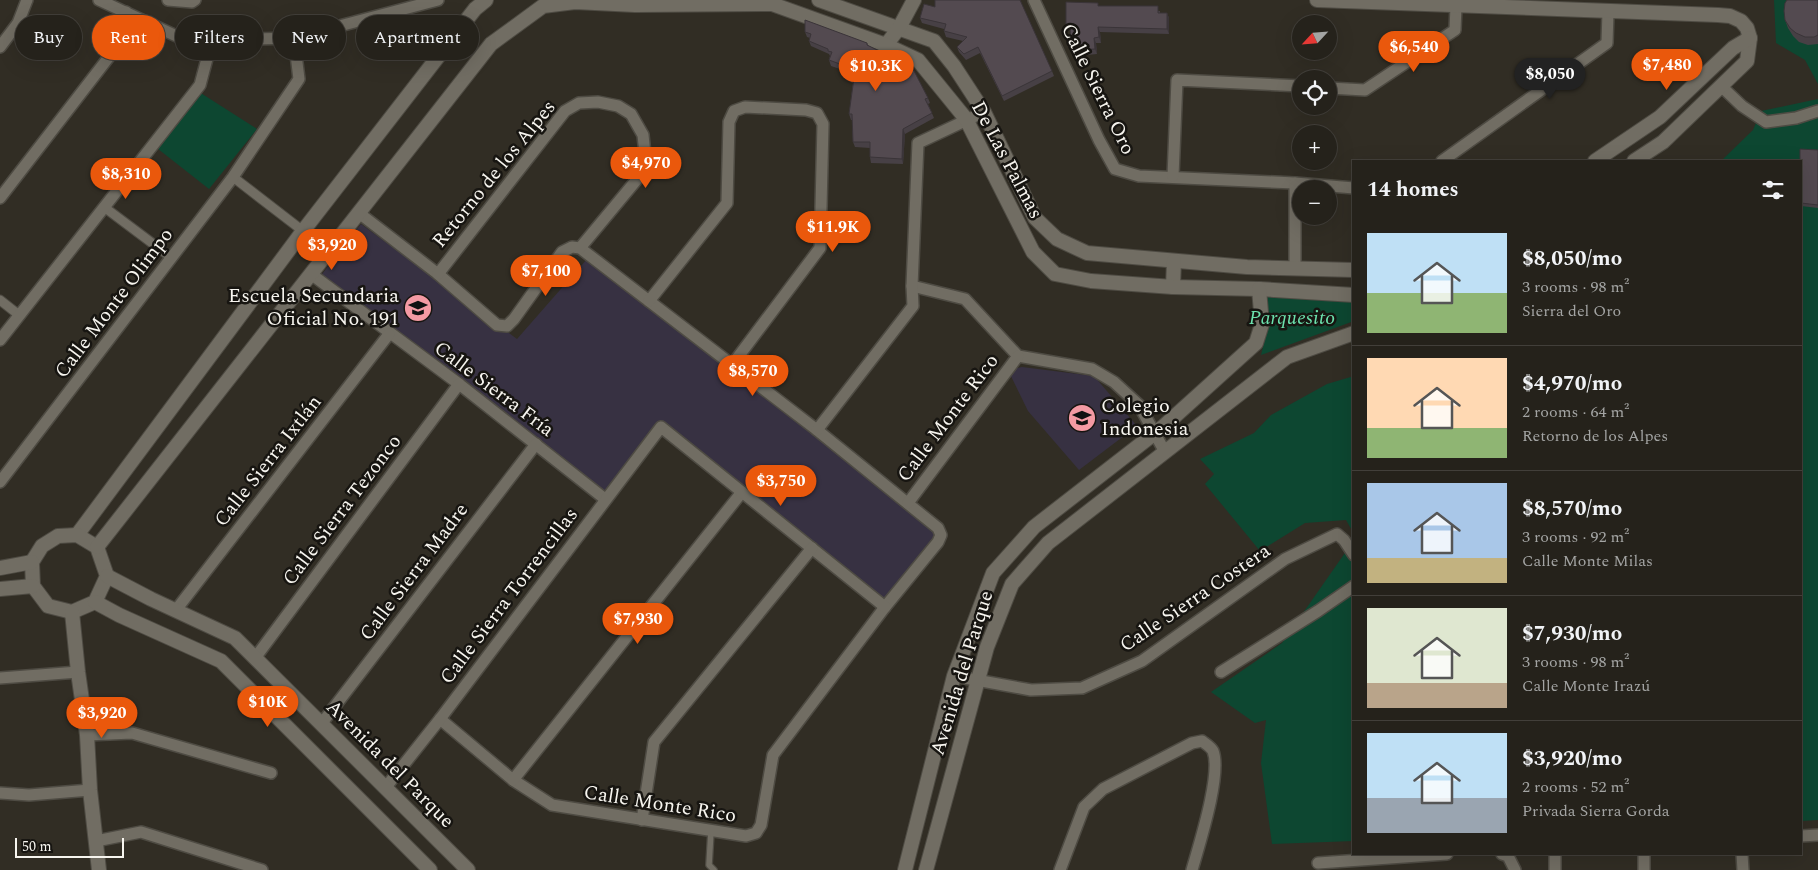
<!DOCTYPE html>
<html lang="en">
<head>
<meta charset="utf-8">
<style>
	:root { --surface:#25221b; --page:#2d2a24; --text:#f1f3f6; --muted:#a3a4a3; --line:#423f3a; --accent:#ea580c }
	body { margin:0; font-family:Spectral,serif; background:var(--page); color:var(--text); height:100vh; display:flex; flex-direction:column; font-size:19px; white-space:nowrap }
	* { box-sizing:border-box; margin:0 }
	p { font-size:16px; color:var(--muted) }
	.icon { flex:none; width:28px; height:28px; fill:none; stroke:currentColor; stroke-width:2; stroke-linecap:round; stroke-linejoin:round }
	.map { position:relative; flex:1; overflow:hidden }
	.side { position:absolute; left:1352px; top:160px; width:450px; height:695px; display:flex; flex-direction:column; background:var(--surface); border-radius:0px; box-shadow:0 5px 20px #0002,0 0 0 1px var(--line) }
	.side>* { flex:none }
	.guide { position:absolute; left:15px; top:15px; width:475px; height:45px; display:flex; gap:10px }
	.needle { width:32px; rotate:244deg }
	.buttons { position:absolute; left:1292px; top:15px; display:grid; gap:10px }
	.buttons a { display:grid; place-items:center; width:45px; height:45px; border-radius:50%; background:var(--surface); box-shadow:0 5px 20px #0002,0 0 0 1px var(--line); font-size:25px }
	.scale { position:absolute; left:15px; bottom:12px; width:109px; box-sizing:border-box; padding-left:5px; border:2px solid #f7f5ef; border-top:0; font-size:14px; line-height:18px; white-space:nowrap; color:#f7f5ef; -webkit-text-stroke:4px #171511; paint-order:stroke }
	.price { position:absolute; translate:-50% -42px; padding:0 11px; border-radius:18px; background:var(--accent); color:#fff; font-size:16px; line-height:32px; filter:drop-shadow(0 1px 2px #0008) }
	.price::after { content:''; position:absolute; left:50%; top:30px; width:15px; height:11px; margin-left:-8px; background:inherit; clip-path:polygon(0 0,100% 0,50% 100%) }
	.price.selected { background:#222; color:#fff }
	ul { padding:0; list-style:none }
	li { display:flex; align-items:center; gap:15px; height:125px; padding:0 15px }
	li+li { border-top:1px solid var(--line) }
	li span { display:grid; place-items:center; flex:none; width:140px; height:100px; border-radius:0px; color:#555 }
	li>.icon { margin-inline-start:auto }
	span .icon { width:60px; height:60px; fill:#fffc; stroke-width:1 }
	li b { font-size:21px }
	h2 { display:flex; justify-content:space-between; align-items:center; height:60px; padding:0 15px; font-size:21px }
	.tag { padding:0 18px; border-radius:22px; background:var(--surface); box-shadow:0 5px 20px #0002,0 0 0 1px var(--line); font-size:18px; line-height:45px }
	.tag.selected { background:var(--accent); color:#fff }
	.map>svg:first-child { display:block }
</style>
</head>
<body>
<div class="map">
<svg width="1818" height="870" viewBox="0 0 1818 870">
	<rect width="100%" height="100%" fill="#312d24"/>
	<g fill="#373142">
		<polygon points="361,224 517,339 588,258 939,534 885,603 660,422 605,494 319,278"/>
		<polygon points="1022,367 1094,376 1137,426 1079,470 1028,411 1008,370"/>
	</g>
	<g fill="#0d4731">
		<polygon points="1774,0 1818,0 1818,84 1805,60 1776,43"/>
		<polygon points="196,90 257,129 209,189 153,145"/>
		<polygon points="1818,99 1818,820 1801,821 1801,161 1721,161 1753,130 1761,111"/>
		<polygon points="1263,290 1354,297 1354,321 1261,355 1269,323"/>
		<polygon points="1354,376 1354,534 1346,520 1305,523 1260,551 1205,484 1214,474 1200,459 1254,433 1271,415 1327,384"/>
		<polygon points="1354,540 1354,841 1272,844 1261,763 1266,720 1255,723 1211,692 1282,643"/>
	</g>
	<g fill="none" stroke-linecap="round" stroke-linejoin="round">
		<defs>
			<polyline id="service" points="711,831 709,865 714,870"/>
			<g id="pedestrian">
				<polyline points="233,177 303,231"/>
				<polyline points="104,207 172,258"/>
				<polyline points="0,300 19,315"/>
			</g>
			<g id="minor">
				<polyline points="99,0 185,40 212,40 294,38 438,0"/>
				<polyline points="168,0 192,2 195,0"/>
				<polyline points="1034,0 1099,140 1115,169 1139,176 1295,183 1354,188"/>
				<polyline points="0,47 18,23 27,0"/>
				<polyline points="1721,86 1742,106 1766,122 1796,118 1818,111"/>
				<polyline points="1329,88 1365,90 1455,30 1456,6"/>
				<polyline points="1442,161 1607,43 1608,12"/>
				<polyline points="1173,176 1177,80 1301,86"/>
				<polyline points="0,198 112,53 126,12"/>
				<polyline points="359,213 438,274 497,325 507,326 514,319 562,252 572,247 580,248 817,430 938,528 941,535 938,542 885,607 773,755 761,825 756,833 746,836 552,805 513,780 440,719"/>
				<polyline points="1295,268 1295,183"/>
				<polyline points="311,274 459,384 605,499"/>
				<polyline points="438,274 565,111 579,103 598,102 618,106 631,114 643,135 645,154 639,177 580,248"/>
				<polyline points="912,286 965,299 1018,356 1092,369 1114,382 1139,405 1165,452"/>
				<polyline points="649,301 727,203 729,122 734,111 745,107 806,110 817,113 823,124 820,248 732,365"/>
				<polyline points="0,340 200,85 212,40"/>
				<polyline points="817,430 913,306 912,286 918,143 984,112"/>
				<polyline points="0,482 233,177 299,79 294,38"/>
				<polyline points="908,503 1018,356"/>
				<polyline points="176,610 389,334"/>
				<polyline points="255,658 459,384"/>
				<polyline points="1221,672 1318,611 1354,586"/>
				<polyline points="954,676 1031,690 1082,688 1142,661 1285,559 1337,534 1344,540 1354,555"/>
				<polyline points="0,678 78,672"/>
				<polyline points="322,723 536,444"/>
				<polyline points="87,735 132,733 271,773"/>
				<polyline points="513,780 742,492"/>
				<polyline points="386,787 440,719 661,427 885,607"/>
				<polyline points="0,793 29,795 90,790"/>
				<polyline points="642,820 654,742 812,548"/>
				<polyline points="1801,836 1818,835"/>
				<polyline points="96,841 141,832 262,870"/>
				<polyline points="1502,854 1508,856 1515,870"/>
				<polyline points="1555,854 1555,870"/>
				<polyline points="1644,854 1644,870"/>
				<polyline points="1742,854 1743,870"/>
				<polyline points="1318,863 1447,854"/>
				<path d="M1060 870 1084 807 1103 789 1192 743 1202 741C1206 744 1211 747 1213 751 1222 774 1199 845 1192 870"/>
			</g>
			<g id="tertiary">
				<polyline points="819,0 934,41 954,66 984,112 1035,218 1057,239 1087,253 1247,267 1354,270"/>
				<polyline points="1317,0 1718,15 1730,16 1741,21 1747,28 1750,38 1747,61 1663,142 1634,161"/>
				<polyline points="886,45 899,28 914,0"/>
				<polyline points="1595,161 1660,117 1733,48 1750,38"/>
				<polyline points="1173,287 1174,261"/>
				<polyline points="77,535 303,231 475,9 486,0"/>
				<polygon points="77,535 97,547 107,576 95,602 72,612 48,606 33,586 32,562 42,546 58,536"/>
				<polyline points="97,547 491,44 543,6 575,2 635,5 772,4 886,45 918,60 966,119 1033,252 1055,274 1091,281 1173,287 1259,289 1354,295"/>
				<polyline points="0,568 32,562"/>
				<polyline points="107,576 151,599 235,638 468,870"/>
				<polyline points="0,589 33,586"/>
				<polyline points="95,602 119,615 221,661 430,870"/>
				<polyline points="72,612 78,672 87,735 90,790 99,870"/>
				<polyline points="905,870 954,676 993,573 1034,527 1164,426 1256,343 1262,324 1259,289"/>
				<polyline points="926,870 987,647 1012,584 1048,543 1287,357 1354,333"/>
			</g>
		</defs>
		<use href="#service" stroke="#4e4b43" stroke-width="8"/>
		<use href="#pedestrian" stroke="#4e4b43" stroke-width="11"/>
		<use href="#minor" stroke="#4e4b43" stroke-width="14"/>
		<use href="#tertiary" stroke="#4e4b43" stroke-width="16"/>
		<use href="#service" stroke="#716d63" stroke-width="5.5"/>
		<use href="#pedestrian" stroke="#716d63" stroke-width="9"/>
		<use href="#minor" stroke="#716d63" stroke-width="11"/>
		<use href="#tertiary" stroke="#716d63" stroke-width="14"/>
	</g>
	<g fill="#474045">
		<polygon points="1818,0 1818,44 1808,45 1799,42 1793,36 1788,28 1785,20"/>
		<polygon points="924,4 1052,71 1054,76 1004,101 980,53 966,60 959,52 957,47 963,41 946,37 944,31 944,29 922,23 920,18"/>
		<polygon points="1099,6 1160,11 1160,13 1167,13 1169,18 1169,34 1100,32 1101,43 1096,43 1097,54 1077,56 1075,50 1073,50 1071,44 1070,30 1068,30 1066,25"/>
		<polygon points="805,32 867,43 868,45 928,98 930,103 928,104 934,118 905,134 903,164 871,163 870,157 870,148 855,147 853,142 852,120 851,120 849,114 853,83 846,80 845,75 846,71 831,66 829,60 830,56 829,54 811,46 809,41 810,38 807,37"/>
		<polygon points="1818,150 1818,208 1801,206 1801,161"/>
	</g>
	<g fill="#3a3438">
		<polygon points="1167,13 1169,18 1169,34 1167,29"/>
		<polygon points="1098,27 1100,32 1101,43 1099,37"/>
		<polygon points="1094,38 1096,43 1097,54 1095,49"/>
		<polygon points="903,129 905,134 903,164 902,159"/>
	</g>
	<g fill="#534a50" stroke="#3a3438">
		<polygon points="935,0 1020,0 1052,71 1002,96 978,47 964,54 957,47 967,37 944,31 946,24 920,18 924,4 935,7"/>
		<polygon points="1787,0 1818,0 1818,35 1814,37 1805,37 1796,33 1790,28 1785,20 1784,11 1785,3"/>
		<polygon points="1066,2 1098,3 1098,6 1158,6 1158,13 1167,13 1167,29 1098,27 1099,37 1094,38 1095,49 1075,50 1075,44 1071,44 1070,25 1066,25"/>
		<polygon points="805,20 867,43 867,45 912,67 928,98 925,99 932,113 903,129 902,159 870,157 870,142 853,142 852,114 849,114 854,78 845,75 848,67 829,60 832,52 828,51 828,49 809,41 811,34 805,32"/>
		<polygon points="1800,149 1818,150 1818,205 1801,203 1801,161 1800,161"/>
	</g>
	<defs>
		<symbol id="school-disc" viewBox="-11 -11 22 22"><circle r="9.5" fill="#f49aa3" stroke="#171511"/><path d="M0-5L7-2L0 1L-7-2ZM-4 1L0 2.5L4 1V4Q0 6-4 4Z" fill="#111"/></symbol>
	</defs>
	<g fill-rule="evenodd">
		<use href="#school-disc" x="402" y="292" width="32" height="32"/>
		<use href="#school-disc" x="1066" y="402" width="32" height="32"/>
	</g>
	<g text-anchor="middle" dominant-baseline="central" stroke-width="5" stroke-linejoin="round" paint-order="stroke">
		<g font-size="20" fill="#f7f5ef" stroke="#171511">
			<text transform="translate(1098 89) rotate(64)">Calle Sierra Oro</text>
			<text transform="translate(1007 160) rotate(62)">De Las Palmas</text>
			<text transform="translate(494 174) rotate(-51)">Retorno de los Alpes</text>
			<text transform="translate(114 303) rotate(-53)">Calle Monte Olimpo</text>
			<text transform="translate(494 389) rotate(37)">Calle Sierra Fría</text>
			<text transform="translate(948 418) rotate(-53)">Calle Monte Rico</text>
			<text transform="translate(268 461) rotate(-52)">Calle Sierra Ixtlán</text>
			<text transform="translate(342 510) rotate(-53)">Calle Sierra Tezonco</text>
			<text transform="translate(414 572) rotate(-53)">Calle Sierra Madre</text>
			<text transform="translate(509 596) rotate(-53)">Calle Sierra Torrencillas</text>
			<text transform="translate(1195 598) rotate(-34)">Calle Sierra Costera</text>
			<text transform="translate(962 673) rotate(-73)">Avenida del Parque</text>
			<text transform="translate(390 764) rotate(45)">Avenida del Parque</text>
			<text transform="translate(660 804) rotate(9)">Calle Monte Rico</text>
		</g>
		<g font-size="20" fill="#f7f5ef" stroke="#171511" text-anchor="end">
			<text x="399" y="296">Escuela Secundaria<tspan x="399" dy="23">Oficial No. 191</tspan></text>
			<text x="1101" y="406" text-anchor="start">Colegio<tspan x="1101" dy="23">Indonesia</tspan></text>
		</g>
		<g font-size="20" font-style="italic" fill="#6ce2ae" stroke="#171511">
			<text x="1292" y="318">Parquesito</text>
		</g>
	</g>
</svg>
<div class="buttons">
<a><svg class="needle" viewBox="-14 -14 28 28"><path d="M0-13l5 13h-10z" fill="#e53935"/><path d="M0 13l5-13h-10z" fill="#a3a4a3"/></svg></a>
<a><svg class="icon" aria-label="locate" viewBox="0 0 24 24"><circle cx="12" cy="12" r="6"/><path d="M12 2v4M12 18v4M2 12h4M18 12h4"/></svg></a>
<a>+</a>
<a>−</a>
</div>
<div class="scale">50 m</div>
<b class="price" style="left:1414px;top:73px">$6,540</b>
<b class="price" style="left:1667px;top:91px">$7,480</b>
<b class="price" style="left:876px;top:92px">$10.3K</b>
<b class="price selected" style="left:1550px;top:100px">$8,050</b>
<b class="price" style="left:646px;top:189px">$4,970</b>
<b class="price" style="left:126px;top:200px">$8,310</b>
<b class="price" style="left:833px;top:253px">$11.9K</b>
<b class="price" style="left:332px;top:271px">$3,920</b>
<b class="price" style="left:546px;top:297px">$7,100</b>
<b class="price" style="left:753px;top:397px">$8,570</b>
<b class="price" style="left:781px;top:507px">$3,750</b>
<b class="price" style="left:638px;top:645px">$7,930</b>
<b class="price" style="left:268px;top:728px">$10K</b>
<b class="price" style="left:102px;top:739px">$3,920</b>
<div class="guide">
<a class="tag">Buy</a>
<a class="tag selected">Rent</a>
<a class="tag">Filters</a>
<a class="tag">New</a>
<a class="tag">Apartment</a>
</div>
<section class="side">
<h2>14 homes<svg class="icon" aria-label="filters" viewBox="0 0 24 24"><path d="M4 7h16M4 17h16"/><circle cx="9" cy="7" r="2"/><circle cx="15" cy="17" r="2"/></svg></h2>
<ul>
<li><span style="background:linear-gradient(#bfe0f5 60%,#8fb573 0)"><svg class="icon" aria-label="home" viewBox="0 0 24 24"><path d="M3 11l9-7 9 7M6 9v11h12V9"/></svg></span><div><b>$8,050/mo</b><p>3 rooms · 98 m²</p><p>Sierra del Oro</p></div></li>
<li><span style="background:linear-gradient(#ffd9b3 70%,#8fb573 0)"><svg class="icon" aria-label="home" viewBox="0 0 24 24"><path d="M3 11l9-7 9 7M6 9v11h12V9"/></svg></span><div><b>$4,970/mo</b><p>2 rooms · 64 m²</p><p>Retorno de los Alpes</p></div></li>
<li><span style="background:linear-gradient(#a9c7e8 75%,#c2b280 0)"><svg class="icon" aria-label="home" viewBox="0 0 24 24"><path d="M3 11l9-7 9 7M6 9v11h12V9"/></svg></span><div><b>$8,570/mo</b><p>3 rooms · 92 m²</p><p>Calle Monte Milas</p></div></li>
<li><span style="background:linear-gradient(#dfe7d0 75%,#b9a48a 0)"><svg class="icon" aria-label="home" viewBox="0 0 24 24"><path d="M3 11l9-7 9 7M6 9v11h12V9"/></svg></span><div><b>$7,930/mo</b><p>3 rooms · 98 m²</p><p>Calle Monte Irazú</p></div></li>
<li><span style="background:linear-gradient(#bfe0f5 65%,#9aa5b1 0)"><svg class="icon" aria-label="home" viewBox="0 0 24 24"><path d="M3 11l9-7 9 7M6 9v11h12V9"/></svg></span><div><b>$3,920/mo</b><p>2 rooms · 52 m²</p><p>Privada Sierra Gorda</p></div></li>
</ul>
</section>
</div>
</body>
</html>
